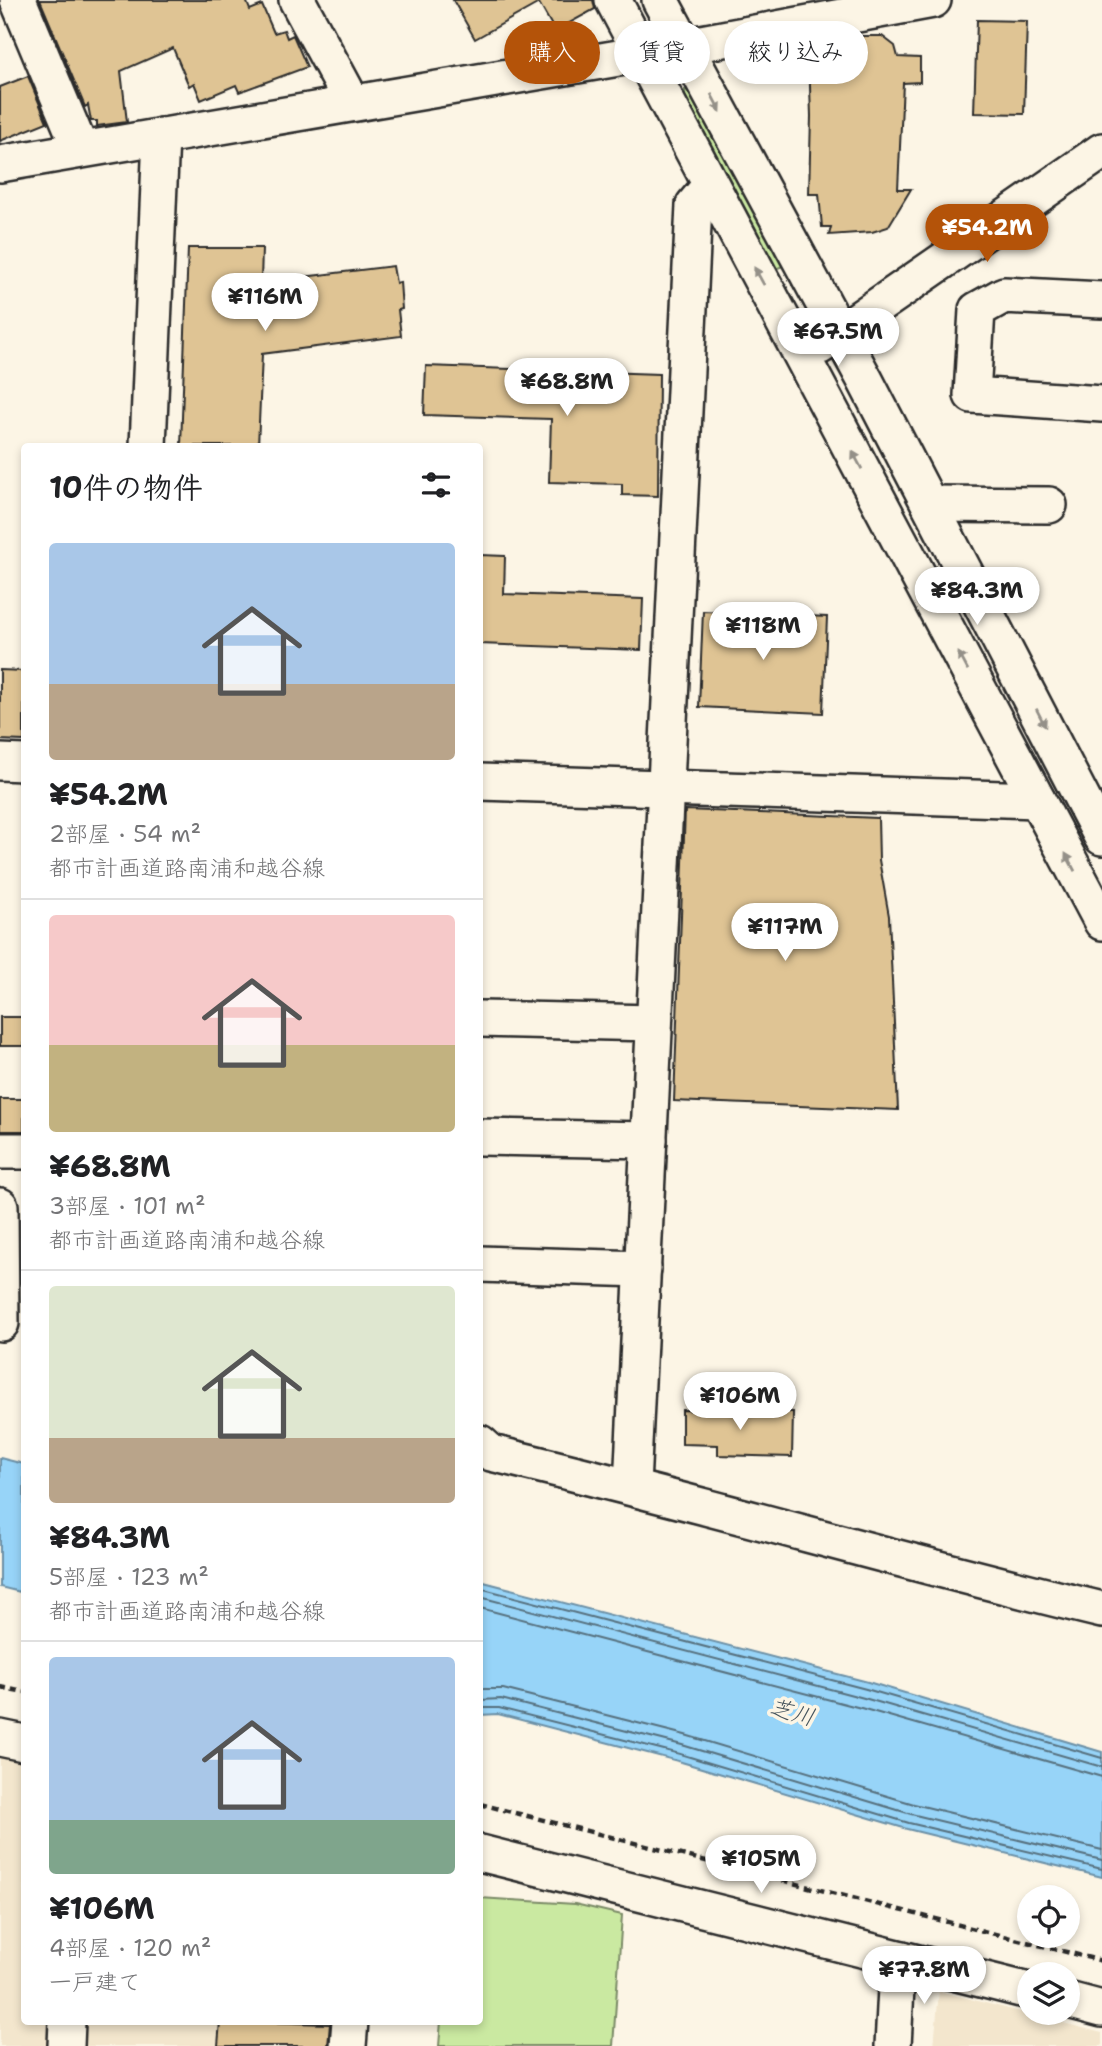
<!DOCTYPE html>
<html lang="ja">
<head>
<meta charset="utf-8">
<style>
	:root { --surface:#fff; --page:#f2f2f2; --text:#202124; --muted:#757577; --line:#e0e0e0; --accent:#b45309 }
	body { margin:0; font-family:"Shantell Sans","Klee One",sans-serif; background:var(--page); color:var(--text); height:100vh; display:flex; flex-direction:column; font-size:26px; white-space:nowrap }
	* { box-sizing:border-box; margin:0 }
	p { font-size:23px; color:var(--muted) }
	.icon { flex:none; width:38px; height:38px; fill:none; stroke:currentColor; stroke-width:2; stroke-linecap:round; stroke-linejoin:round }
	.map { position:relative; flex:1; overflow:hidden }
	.details { position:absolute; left:21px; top:443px; width:462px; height:1582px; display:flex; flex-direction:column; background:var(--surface); border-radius:7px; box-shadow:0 4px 10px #0003 }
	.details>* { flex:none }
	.hud { position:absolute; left:504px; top:21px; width:492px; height:63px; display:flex; gap:14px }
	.controls { position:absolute; left:1017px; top:1885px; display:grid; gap:14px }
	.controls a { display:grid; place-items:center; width:63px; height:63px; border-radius:50%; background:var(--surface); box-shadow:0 4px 10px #0003; font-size:35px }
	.price { position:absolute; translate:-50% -60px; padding:0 16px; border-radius:24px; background:#fff; color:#222; font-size:23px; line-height:46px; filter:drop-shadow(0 2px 4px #0008) }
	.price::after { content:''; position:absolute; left:50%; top:42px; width:21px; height:16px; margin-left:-10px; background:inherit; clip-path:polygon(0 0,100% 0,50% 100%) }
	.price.active { background:var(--accent); color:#fff }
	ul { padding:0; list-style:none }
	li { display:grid; align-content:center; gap:14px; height:371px; padding:0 28px }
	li+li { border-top:2px solid var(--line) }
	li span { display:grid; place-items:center; height:217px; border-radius:7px; color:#555 }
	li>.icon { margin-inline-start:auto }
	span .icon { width:126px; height:126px; fill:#fffc; stroke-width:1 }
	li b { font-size:30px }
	h2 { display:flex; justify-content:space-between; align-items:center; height:84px; padding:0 28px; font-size:30px }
	.chip { padding:0 24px; border-radius:32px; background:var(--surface); box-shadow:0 4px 10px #0003; font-size:24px; line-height:63px }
	.chip.active { background:var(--accent); color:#fff }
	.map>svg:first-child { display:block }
</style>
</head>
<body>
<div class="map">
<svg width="1102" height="2046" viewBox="0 0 1102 2046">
	<rect width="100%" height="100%" fill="#fcf5e5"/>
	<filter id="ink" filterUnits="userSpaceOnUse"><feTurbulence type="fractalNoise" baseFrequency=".0143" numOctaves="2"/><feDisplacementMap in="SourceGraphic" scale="14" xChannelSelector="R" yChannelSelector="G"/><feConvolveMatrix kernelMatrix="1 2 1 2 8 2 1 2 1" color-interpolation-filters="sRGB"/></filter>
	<g filter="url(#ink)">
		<g fill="#f3e6cd">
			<polygon points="0,1749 24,1755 24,2021 54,2021 52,2046 0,2046"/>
			<polygon points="939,1991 1102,2033 1102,2046 934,2046"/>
			<polygon points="82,2021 336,2021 334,2046 81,2046"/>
		</g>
		<g fill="#cae9a1" stroke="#7a8a66" stroke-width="2">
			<polygon points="685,90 691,91 784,260 783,266 775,269 685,99"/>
			<polygon points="480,1898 575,1904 622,1915 613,2046 439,2046 441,2021 480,2021"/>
		</g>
		<g fill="#97d4f8" stroke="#6c90a6" stroke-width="2">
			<polygon points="0,1458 24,1464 24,1593 0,1587"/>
			<polygon points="480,1581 868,1682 1102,1752 1102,1877 907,1829 678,1761 498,1714 480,1715"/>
		</g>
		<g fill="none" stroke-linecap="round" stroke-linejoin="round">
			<g stroke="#566f7d" stroke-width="2">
				<polyline points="480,1588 866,1689 1102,1758"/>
				<polyline points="480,1597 864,1698 1102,1767"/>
				<polyline points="480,1608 861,1708 1102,1777"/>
				<polyline points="480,1689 503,1689 685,1735 914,1804 1102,1850"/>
				<polyline points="480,1700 501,1699 682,1745 911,1814 1102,1860"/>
				<polyline points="480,1708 499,1708 680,1754 909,1823 1102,1869"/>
			</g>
		</g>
		<g fill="#dfc494" stroke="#2b2b2b" stroke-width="2">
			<polygon points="40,0 246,0 250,10 262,5 274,33 284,30 287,38 293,35 307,67 239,92 236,85 201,100 194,83 189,86 173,48 121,71 127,122 97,126 97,121 91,121 88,105 85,107"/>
			<polygon points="453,0 593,0 595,9 555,31 539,3 475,39"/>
			<polygon points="977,20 1027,21 1024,114 974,113"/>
			<polygon points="849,36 882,36 895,46 898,57 920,58 920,82 903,83 898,189 911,189 888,227 872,232 829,235 831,227 822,227 819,194 809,194 811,116 809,57 822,58 823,43 849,41"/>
			<polygon points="28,76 47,122 0,141 0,87"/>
			<polygon points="188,248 262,248 261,282 393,266 396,283 400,282 402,309 398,310 401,336 262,354 258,446 181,446"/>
			<polygon points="426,366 659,374 658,496 622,495 622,484 549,482 551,419 424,415"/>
			<polygon points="480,555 505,556 504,594 643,599 641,650 480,644"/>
			<polygon points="703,611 827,617 823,713 699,707"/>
			<polygon points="0,670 24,671 24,741 0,740"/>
			<polygon points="685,810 878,818 879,860 889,916 898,1110 674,1101"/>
			<rect x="0" y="1017" width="24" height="29"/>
			<rect x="0" y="1099" width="24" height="32"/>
			<polygon points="682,1410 793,1412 792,1457 718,1455 718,1445 682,1444"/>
			<polygon points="220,2021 330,2024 328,2046 218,2046"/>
		</g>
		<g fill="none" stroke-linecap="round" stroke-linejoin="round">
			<defs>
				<g id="minor">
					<polyline points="18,0 80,148"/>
					<polyline points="297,0 352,102"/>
					<polyline points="613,0 1102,922"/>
					<polyline points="660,0 865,380 1102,837"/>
					<polyline points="0,164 642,54 933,0"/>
					<polyline points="1102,300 1004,295 977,310 972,395 1102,404"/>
					<polyline points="820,346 1102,151"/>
					<polyline points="148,446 161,136"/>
					<polyline points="931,504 1049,505"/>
					<polyline points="0,762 24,763"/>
					<polyline points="480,782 1037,800"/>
					<polyline points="480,1019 654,1023"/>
					<polyline points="480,1137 649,1140"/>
					<polyline points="0,1151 24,1151"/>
					<polyline points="0,1206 1,1323"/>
					<polyline points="480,1264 643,1269"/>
					<path d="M480 1443 491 1453C696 1501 897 1561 1102 1610"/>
					<polyline points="632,1486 694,205 710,186"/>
					<polyline points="0,1738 24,1743"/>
					<polyline points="480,1853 1029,1991"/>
					<polyline points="1068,2000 1102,2009"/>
					<polyline points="66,2046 67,2021"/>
					<polyline points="348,2046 350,2021"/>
					<polyline points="893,2046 896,1988 902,1959"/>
				</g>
			</defs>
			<use href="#minor" stroke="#2b2b2b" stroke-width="40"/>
			<g stroke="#2b2b2b" stroke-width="4.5" stroke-dasharray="7 5" stroke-linecap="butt">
				<polyline points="0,1687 24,1692"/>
				<polyline points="480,1804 1102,1961"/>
			</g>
			<use href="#minor" stroke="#fcf5e5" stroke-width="35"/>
		</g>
		<defs><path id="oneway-solid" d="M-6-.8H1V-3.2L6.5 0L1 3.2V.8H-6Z" transform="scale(1.75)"/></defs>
		<g fill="#949088">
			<use href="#oneway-solid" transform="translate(716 103) rotate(62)"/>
			<use href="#oneway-solid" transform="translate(759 276) rotate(-119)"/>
			<use href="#oneway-solid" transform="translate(857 460) rotate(-118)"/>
			<use href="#oneway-solid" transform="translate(963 661) rotate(-118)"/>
			<use href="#oneway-solid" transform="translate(1041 718) rotate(63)"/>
			<use href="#oneway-solid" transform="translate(1070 862) rotate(-118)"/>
		</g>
	</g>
	<g text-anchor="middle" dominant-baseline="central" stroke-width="7" stroke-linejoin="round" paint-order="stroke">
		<g font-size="23" font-style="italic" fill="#46555e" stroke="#fcf5e5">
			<text transform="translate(792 1712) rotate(15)">芝川</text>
		</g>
	</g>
</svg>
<div class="controls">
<a><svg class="icon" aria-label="locate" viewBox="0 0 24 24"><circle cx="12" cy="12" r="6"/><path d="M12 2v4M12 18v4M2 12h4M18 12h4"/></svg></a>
<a><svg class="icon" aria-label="layers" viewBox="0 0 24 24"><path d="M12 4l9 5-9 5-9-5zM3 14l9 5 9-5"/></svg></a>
</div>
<b class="price active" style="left:987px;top:264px">¥54.2M</b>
<b class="price" style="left:265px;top:333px">¥116M</b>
<b class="price" style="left:838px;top:368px">¥67.5M</b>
<b class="price" style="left:567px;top:418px">¥68.8M</b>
<b class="price" style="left:977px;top:627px">¥84.3M</b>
<b class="price" style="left:763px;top:662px">¥118M</b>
<b class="price" style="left:785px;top:963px">¥117M</b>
<b class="price" style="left:740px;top:1432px">¥106M</b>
<b class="price" style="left:761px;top:1895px">¥105M</b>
<b class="price" style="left:924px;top:2006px">¥77.8M</b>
<div class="hud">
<a class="chip active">購入</a>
<a class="chip">賃貸</a>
<a class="chip">絞り込み</a>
</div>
<section class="details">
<h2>10件の物件<svg class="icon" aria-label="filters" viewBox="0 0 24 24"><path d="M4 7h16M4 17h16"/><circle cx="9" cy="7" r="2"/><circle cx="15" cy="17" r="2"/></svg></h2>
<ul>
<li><span style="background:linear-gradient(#a9c7e8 65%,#b9a48a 0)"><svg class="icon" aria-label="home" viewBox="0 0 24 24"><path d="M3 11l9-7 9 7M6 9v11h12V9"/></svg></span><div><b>¥54.2M</b><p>2部屋 · 54 m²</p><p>都市計画道路南浦和越谷線</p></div></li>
<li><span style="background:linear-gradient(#f6c9c9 60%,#c2b280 0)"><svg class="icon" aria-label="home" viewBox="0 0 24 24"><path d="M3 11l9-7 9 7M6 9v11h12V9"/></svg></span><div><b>¥68.8M</b><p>3部屋 · 101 m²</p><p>都市計画道路南浦和越谷線</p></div></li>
<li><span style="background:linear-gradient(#dfe7d0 70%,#b9a48a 0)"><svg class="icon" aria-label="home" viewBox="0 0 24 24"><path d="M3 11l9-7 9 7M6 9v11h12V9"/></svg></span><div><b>¥84.3M</b><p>5部屋 · 123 m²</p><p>都市計画道路南浦和越谷線</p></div></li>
<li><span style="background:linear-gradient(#a9c7e8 75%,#7fa58c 0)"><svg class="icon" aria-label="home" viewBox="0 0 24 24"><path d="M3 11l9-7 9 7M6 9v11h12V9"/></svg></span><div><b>¥106M</b><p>4部屋 · 120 m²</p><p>一戸建て</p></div></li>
</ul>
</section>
</div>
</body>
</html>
